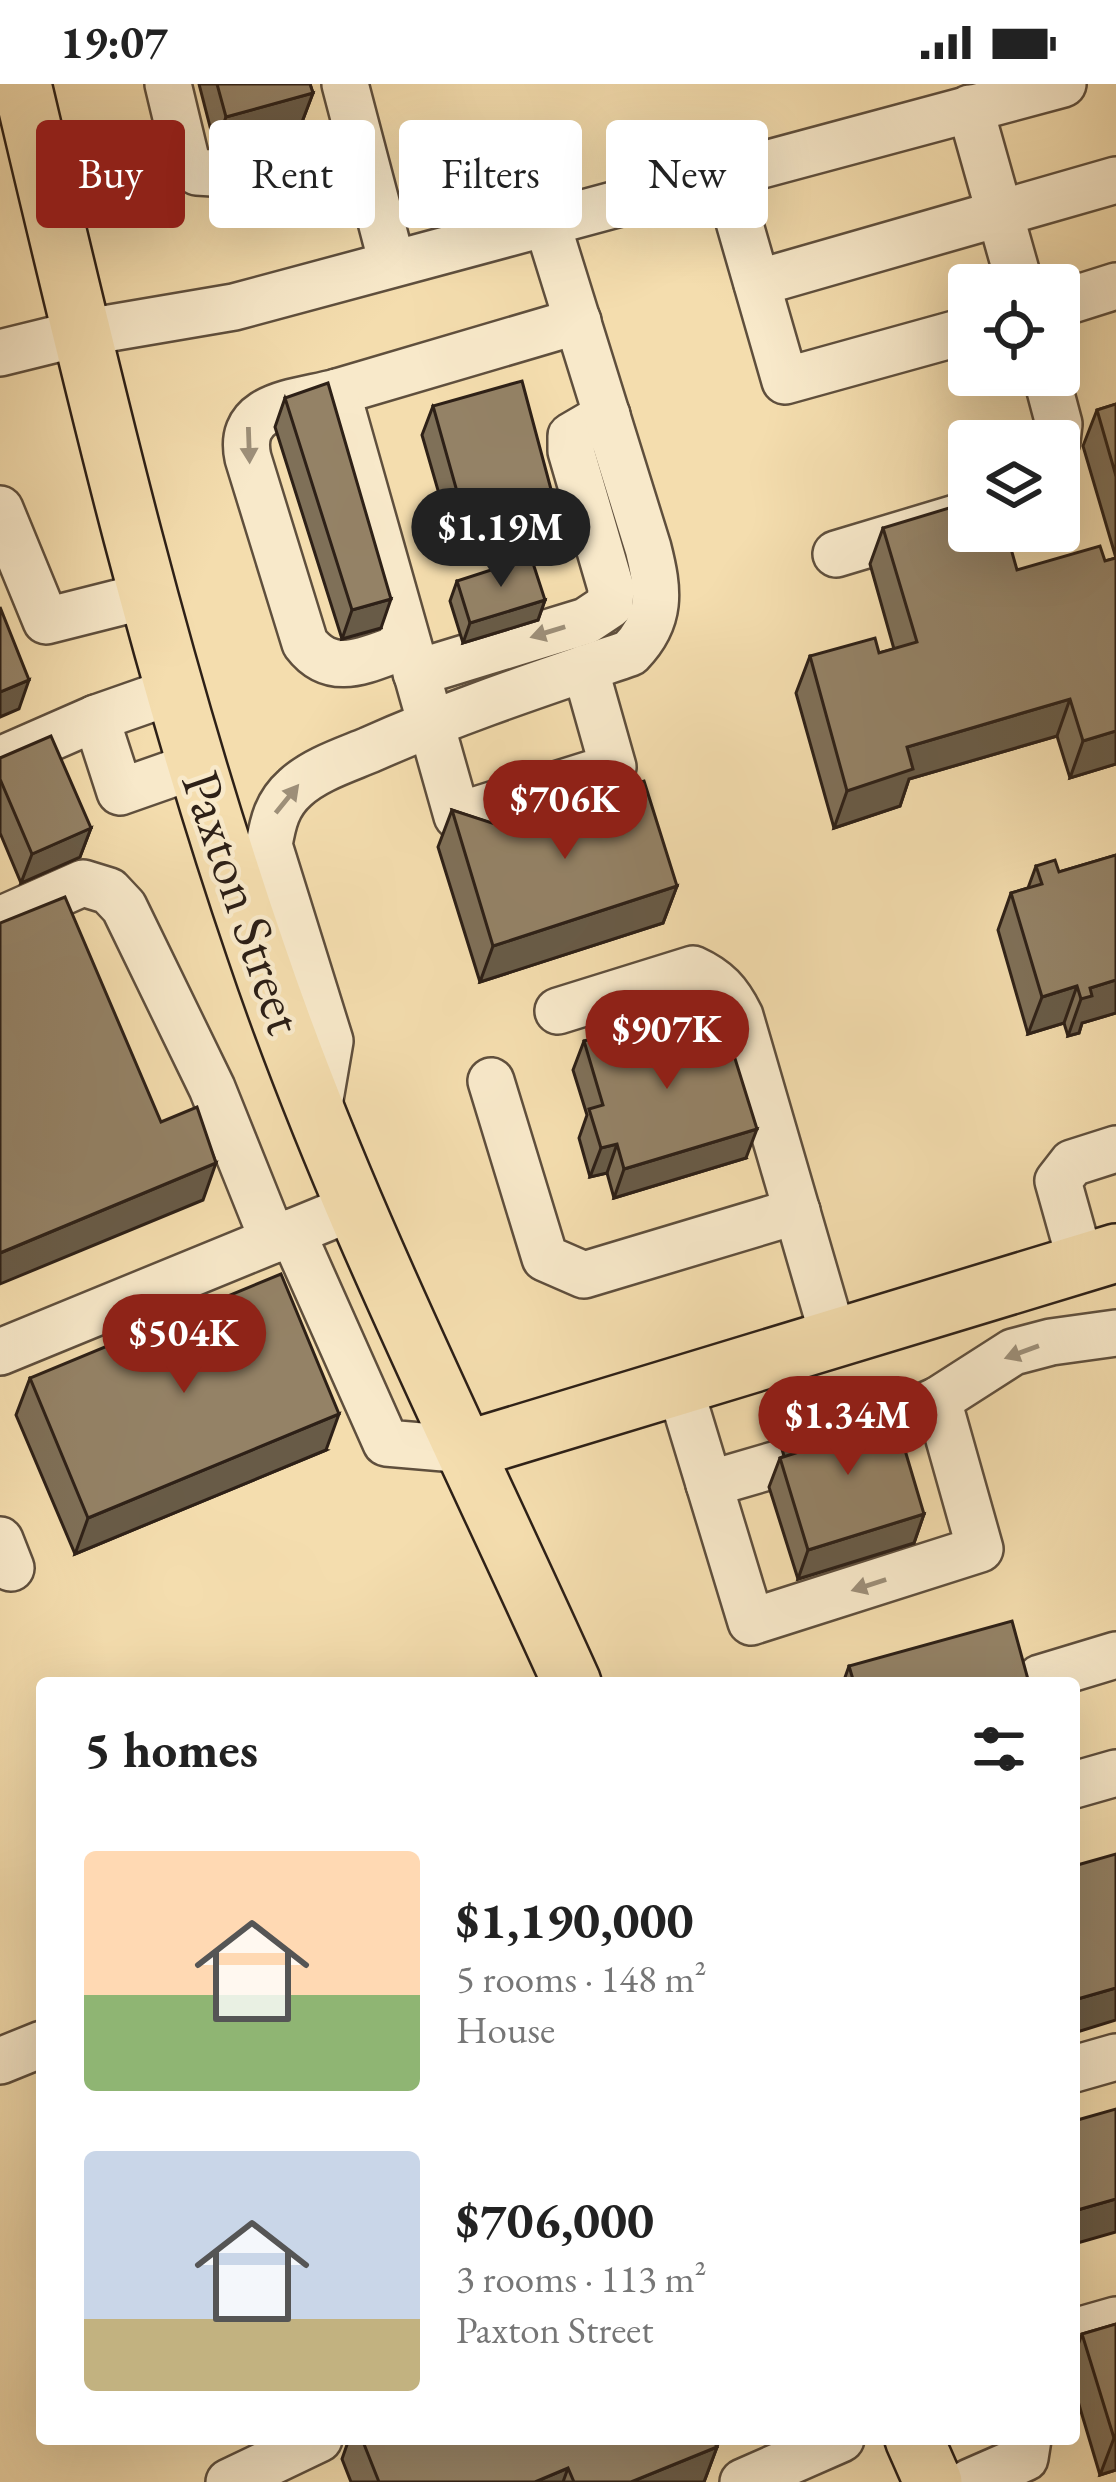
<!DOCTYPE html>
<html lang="en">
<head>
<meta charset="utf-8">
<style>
	:root { --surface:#fff; --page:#f6f6f6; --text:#222; --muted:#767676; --accent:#8f2418 }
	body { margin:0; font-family:"EB Garamond",serif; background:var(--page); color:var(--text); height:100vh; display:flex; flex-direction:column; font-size:45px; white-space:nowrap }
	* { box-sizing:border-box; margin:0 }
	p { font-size:39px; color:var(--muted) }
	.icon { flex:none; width:66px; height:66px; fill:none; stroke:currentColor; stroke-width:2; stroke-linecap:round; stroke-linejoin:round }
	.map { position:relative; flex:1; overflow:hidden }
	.details { position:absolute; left:36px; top:1593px; width:1044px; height:768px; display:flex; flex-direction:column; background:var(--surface); border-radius:12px; box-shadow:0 12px 48px #0002 }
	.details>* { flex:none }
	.guide { position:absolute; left:36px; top:36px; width:1044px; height:108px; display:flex; gap:24px }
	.tools { position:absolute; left:948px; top:180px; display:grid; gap:24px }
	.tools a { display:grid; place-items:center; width:132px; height:132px; border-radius:12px; background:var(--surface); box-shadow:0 12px 48px #0002; font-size:60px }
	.price { position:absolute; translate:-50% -102px; padding:0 27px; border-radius:42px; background:var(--accent); color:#fff; font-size:39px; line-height:78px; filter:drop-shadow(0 3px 6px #0008) }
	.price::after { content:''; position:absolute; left:50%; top:72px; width:36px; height:27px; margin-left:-18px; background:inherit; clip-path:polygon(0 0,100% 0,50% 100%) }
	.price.current { background:#222; color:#fff }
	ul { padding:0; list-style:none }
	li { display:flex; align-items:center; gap:36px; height:300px; padding:0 48px }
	li span { display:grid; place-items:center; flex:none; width:336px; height:240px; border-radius:12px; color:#555 }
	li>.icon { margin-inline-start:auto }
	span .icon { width:144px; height:144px; fill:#fffc; stroke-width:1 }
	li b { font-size:51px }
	h2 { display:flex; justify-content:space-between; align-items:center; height:144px; padding:0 48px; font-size:51px }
	.tag { padding:0 42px; border-radius:12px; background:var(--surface); box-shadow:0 12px 48px #0002; font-size:42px; line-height:108px }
	.tag.current { background:var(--accent); color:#fff }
	.status { display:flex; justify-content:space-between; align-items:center; height:84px; padding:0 60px; background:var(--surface); direction:ltr }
	.status svg { height:33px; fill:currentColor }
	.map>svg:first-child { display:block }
</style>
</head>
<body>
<div class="status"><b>19:07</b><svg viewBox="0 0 49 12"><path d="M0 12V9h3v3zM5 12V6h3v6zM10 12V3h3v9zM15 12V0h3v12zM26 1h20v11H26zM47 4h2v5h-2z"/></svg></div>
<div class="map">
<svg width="1116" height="2398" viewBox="0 0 1116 2398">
	<rect width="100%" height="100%" fill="#f4ddae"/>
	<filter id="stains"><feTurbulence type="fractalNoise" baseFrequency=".00167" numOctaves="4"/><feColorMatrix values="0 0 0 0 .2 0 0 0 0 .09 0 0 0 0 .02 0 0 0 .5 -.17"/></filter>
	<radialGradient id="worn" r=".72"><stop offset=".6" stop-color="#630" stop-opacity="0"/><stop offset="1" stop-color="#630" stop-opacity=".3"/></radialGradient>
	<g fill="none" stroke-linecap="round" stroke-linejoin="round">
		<defs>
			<g id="minor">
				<polyline points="168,0 187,79 197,88 213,89 358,56"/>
				<polyline points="345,0 392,179"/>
				<polyline points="970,24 1020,201"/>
				<polyline points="725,89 785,297 969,246"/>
				<polyline points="757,199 1116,96"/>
				<polyline points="1059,220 1116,202"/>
				<polyline points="578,237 337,308 457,732 613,683 585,584"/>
				<polyline points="0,269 81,249 234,223 1063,0"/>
				<polyline points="1046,291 1059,340 1057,357"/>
				<path d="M337 308C297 319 236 319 248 374L305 559C334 597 370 573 408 561"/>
				<polyline points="0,425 46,537 149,511"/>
				<polyline points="836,470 969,430"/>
				<polyline points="416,589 586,537 610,521 611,504 571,367 571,352 607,331"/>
				<polyline points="173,607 96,634 120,708 197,681"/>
				<polyline points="0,676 96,634"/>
				<polyline points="0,836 83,799 109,807 124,823 212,1004 273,1156"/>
				<path d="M558 927 693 885C717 896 728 908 740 932L834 1255"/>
				<polyline points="491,997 545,1174 584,1191 797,1127"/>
				<path d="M318 1027 330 957 269 761C273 738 277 720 295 704 314 686 345 676 369 666 454 628 542 599 630 569 662 536 659 507 648 464L546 136"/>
				<polyline points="292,1148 386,1359 467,1366"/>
				<polyline points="1081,1179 1058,1097 1072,1079 1116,1065"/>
				<polyline points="0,1268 356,1122"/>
				<polyline points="679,1301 751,1538 980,1465 938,1316"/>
				<polyline points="838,1360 938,1316 1013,1268 1051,1258 1116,1249"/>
				<polyline points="709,1400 781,1379"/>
				<polyline points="0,1456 11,1484"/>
				<polyline points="1042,1599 1040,1594 1116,1571"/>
				<polyline points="1074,1701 1116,1689"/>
				<polyline points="0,1977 42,1960"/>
				<polyline points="1074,1985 1116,1973"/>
				<polyline points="1074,2248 1116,2236"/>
				<polyline points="229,2398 319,2355"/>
				<polyline points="743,2398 841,2355"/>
				<polyline points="970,2398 1025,2374 1028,2355"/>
			</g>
			<g id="major">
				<path d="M22 0C91 291 159 583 256 866 341 1118 463 1357 572 1599"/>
				<polyline points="467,1366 1116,1169"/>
				<polyline points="914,2355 933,2398"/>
			</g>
		</defs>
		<use href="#minor" stroke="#5f4f3d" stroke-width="50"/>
		<use href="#major" stroke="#2d2017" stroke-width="62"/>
		<use href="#minor" stroke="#f8e9ca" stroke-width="45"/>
		<use href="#major" stroke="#f4ddae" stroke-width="57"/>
	</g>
	<g fill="#7f7058" stroke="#2d2017" stroke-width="3">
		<polygon points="199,0 310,0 313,9 302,38 215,62"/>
		<polygon points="285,314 381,544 342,555 275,343"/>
		<polygon points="1116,320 1116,680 1070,694 1057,652 909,695 900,722 834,744 796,609 810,572 879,569 894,565 870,480 883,444 1017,486 1105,477 1116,474 1083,362 1097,326"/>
		<polygon points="433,322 541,438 455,465 422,351"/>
		<polygon points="457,497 545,516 538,536 463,559 450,517"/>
		<polygon points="0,674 91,744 80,773 21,799 0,749"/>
		<polygon points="452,726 677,802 663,839 480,898 438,763"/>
		<polygon points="1116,771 1116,929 1082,939 1079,949 1068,952 1064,939 1028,950 998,846 1011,809 1028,804 1036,782 1059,788"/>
		<polygon points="584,957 638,958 746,1074 614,1114 607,1089 590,1093 579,1054 587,1031 573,986"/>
		<polygon points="30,1294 326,1366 75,1470 16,1331"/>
		<polygon points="789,1326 837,1354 924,1430 914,1459 798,1495 769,1403 780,1374 784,1372 779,1355"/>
		<polygon points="849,1582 1029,1599 843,1599"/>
		<polygon points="1116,2240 1116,2386 1100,2391 1074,2304 1074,2272 1082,2250"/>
		<polygon points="349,2355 713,2355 717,2363 704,2398 351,2398 342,2375"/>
	</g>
	<g fill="#685b47" stroke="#2d2017" stroke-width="3">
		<polygon points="313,9 302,38 215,62 226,33"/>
		<polygon points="552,409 541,438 455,465 465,436"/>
		<polygon points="391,515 381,544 342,555 352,526"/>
		<polygon points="545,516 538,536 463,559 470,539"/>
		<polygon points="29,596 19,625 0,633 0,608"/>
		<polygon points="1070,615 1057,652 909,695 900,722 834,744 847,707 907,663"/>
		<polygon points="1116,647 1116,680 1070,694 1083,657"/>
		<polygon points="91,744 80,773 21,799 32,770"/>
		<polygon points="677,802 663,839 480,898 493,862"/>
		<polygon points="1116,896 1116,929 1082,939 1079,949 1068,952 1081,915 1090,904"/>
		<polygon points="1077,902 1064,939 1028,950 1042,913"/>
		<polygon points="757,1045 746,1074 614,1114 624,1085"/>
		<polygon points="617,1060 607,1089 590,1093 601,1064"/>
		<polygon points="216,1079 203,1116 0,1200 0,1169"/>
		<polygon points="339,1330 326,1366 75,1470 88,1434"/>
		<polygon points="924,1430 914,1459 798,1495 808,1466"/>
		<polygon points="1116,1904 1116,1936 1074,1949 1074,1916"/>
		<polygon points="1116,2115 1116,2148 1074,2160 1074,2127"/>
		<polygon points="1116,2353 1116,2386 1100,2391 1114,2354"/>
		<polygon points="717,2363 704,2398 631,2398"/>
		<polygon points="568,2384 563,2398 535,2398"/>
	</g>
	<g fill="#948266" stroke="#2d2017" stroke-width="3">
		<polygon points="217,0 310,0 313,9 226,33"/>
		<polygon points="522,297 552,409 465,436 433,322"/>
		<polygon points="328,299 391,515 352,526 285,314"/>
		<polygon points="1116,320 1116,392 1097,326"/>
		<polygon points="969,418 969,447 1006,447 1017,486 1100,462 1105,477 1116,474 1116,647 1083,657 1070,615 907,663 913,685 847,707 810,572 875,554 879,569 917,558 883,444"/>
		<polygon points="531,473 545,516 470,539 457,497"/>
		<polygon points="0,523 29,596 0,608"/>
		<polygon points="51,652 91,744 32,770 0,695 0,674"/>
		<polygon points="644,697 677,802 493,862 452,726 498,741"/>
		<polygon points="1116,771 1116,896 1090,904 1092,912 1081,915 1077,902 1042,913 1011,809 1042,800 1036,782 1055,776 1059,788"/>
		<polygon points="65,813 161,1038 197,1023 216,1079 0,1169 0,839"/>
		<polygon points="722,933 757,1045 624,1085 617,1060 601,1064 589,1025 603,1021 584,957 632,942 638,958"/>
		<polygon points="281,1190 339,1330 88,1434 30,1294"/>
		<polygon points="826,1315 837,1354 896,1336 924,1430 808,1466 780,1374 802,1367 789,1326"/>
		<polygon points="1012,1537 1029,1599 854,1599 849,1582"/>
		<polygon points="1116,1770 1116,1904 1074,1916 1074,1782"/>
		<polygon points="1116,2025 1116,2115 1074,2127 1074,2037"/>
		<polygon points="1116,2240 1116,2353 1114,2354 1082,2250"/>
		<polygon points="362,2355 713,2355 717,2363 631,2398 574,2398 568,2384 535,2398 379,2398"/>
	</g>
	<defs><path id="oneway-solid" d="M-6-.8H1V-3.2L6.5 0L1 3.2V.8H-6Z" transform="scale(3)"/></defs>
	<g fill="#9d8f79">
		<use href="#oneway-solid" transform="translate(249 361) rotate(88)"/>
		<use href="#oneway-solid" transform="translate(548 548) rotate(163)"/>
		<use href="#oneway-solid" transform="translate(287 715) rotate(-51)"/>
		<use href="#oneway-solid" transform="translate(1022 1268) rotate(160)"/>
		<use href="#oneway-solid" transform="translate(869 1501) rotate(162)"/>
	</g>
	<g text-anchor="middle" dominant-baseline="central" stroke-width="9" stroke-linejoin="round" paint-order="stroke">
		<g font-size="54" fill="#2d2017" stroke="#f8e9ca">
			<text transform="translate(244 818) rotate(71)">Paxton Street</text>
		</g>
	</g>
	<rect width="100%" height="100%" filter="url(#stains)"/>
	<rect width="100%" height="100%" fill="url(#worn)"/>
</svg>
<div class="tools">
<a><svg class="icon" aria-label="locate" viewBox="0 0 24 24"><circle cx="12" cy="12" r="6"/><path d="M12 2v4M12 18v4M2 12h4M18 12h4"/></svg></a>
<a><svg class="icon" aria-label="layers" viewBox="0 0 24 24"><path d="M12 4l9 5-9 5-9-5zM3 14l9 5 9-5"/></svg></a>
</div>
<b class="price current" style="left:501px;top:506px">$1.19M</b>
<b class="price" style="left:565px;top:778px">$706K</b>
<b class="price" style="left:667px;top:1008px">$907K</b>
<b class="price" style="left:184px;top:1312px">$504K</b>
<b class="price" style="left:848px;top:1394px">$1.34M</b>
<div class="guide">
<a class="tag current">Buy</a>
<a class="tag">Rent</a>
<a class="tag">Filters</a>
<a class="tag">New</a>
</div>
<section class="details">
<h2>5 homes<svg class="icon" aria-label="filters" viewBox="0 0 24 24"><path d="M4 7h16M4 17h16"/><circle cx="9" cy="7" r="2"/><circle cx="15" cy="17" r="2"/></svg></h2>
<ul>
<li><span style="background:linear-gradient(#ffd9b3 60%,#8fb573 0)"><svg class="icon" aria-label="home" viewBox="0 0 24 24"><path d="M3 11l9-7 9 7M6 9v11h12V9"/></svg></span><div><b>$1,190,000</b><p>5 rooms · 148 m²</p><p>House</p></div></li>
<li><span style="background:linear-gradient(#c9d6e8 70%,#c2b280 0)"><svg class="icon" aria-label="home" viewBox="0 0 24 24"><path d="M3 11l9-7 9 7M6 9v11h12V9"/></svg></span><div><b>$706,000</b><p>3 rooms · 113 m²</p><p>Paxton Street</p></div></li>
</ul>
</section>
</div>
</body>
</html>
